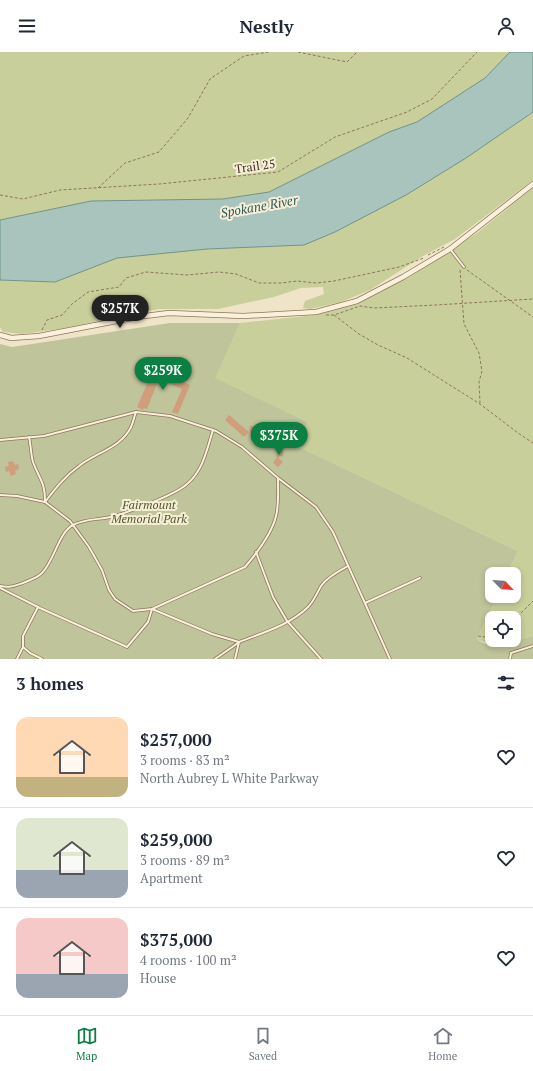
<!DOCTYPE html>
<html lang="en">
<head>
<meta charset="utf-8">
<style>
	:root { --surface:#fff; --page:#f2f2f3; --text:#1f2937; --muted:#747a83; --line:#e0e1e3; --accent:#0b8043 }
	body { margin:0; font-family:"PT Serif",serif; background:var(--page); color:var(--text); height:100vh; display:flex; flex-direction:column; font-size:15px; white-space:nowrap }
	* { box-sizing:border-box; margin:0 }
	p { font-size:13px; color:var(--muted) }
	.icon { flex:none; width:22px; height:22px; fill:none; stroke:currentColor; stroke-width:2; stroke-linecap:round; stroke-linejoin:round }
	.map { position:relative; height:607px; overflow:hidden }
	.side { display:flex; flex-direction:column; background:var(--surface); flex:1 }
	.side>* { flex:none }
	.needle { width:26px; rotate:115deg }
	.fabs { position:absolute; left:485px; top:515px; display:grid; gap:8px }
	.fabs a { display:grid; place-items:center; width:36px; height:36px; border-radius:8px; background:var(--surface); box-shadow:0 2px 6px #0003; font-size:20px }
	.price { position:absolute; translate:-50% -34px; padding:0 9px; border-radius:14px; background:var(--accent); color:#fff; font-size:13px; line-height:26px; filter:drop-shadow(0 1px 2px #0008) }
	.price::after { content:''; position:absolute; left:50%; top:24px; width:12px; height:9px; margin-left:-6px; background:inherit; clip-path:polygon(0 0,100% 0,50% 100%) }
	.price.active { background:#222; color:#fff }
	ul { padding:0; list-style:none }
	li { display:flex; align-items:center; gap:12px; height:100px; padding:0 16px }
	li+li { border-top:1px solid var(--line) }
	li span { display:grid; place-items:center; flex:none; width:112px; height:80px; border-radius:12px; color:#555 }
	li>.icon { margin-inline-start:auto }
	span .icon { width:48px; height:48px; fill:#fffc; stroke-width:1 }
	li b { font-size:17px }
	h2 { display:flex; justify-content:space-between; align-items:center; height:48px; padding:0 16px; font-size:17px }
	header { display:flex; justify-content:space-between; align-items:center; height:52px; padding:0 16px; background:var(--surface); font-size:18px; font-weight:600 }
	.tab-bar { display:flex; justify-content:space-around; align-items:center; height:56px; border-top:1px solid var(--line); background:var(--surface); font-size:11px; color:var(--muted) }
	.tab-bar a { display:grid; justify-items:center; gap:2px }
	.tab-bar .active { color:var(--accent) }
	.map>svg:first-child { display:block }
</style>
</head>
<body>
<header><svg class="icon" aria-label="menu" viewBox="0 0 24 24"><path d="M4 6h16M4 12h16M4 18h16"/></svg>Nestly<svg class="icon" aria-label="person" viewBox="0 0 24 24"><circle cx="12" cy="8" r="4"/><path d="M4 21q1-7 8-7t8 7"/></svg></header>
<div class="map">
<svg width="533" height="607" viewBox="0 0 533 607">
	<rect width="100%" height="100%" fill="#f0e4c8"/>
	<g fill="#c9cf9b" fill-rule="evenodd">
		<polygon points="0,0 510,0 485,26 417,70 389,80 269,140 223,147 91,149 0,168"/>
		<polygon points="533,60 533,128 455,187 423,204 370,238 341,250 310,257 303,256 305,249 324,242 323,235 301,236 274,245 218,257 159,257 59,277 22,282 3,280 0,275 0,228 55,230 117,206 207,197 304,193 335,180 406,143 466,106"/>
		<path d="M533 136V584L493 594 477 587 497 544H514V522H507L518 499 297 394 308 370 214 326 240 271 315 263 358 252 406 226 477 181ZM492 566H514V588H492Z"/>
	</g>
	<polygon fill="#bfc49a" points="170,271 240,271 215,326 308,370 297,394 518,499 507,522 492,522 492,544 497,544 477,587 483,591 493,594 533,584 533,607 0,607 0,292 12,295"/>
	<polygon fill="#a9c4bc" stroke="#6f938a" points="510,0 533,0 533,60 466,106 406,143 335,180 304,193 207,197 117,206 55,230 0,228 0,168 91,149 223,147 269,140 389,80 417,70 485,26"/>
	<g fill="#cf9f7d">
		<polygon points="162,321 190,333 178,362 172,360 182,337 159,327 147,357 144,356 143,358 137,355 149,327 151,328 153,324 155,325 156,322 160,324"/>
		<polygon points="229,363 249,380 244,385 225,368"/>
		<polygon points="265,373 274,377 271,382 263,378"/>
		<rect x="250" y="374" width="11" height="7"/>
		<polygon points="276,381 284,387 280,392 273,386"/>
		<polygon points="278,393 283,393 283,404 280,404 278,406 283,410 278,415 273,411 277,405"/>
		<polygon points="13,409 15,413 18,412 19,417 15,419 16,422 11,424 9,419 6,420 5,415 9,414 8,410"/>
	</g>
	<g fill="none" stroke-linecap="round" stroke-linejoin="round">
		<defs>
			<g id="service">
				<polyline points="450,197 464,215"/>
				<path d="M29 385C31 394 31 403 33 410 39 427 45 429 45 449"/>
				<polyline points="0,388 44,384 136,360 170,364 216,379 242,395 278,426 316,455 333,480 390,607"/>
				<path d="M0 443 17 444 45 450 70 469 89 495 102 518 109 538 115 547 133 559 152 557 245 515C256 502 272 481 276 464 279 452 278 439 278 426"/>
				<path d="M45 450C55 437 65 424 79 414 95 401 121 396 131 375 133 371 134 365 136 360"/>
				<polyline points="256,500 273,545 287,569 321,607"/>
				<path d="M0 534C10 536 14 534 23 531 30 528 37 526 42 521 54 509 59 480 73 473 86 466 101 468 115 464 131 459 175 443 187 432 203 419 207 397 213 378"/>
				<path d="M0 536 40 556 127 595 148 570 152 557 212 582 239 590C262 581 290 573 308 555 314 549 317 541 321 534 327 525 339 519 348 514"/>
				<polyline points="365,551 420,526"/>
				<polyline points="38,555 23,584 23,595 30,601 42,607"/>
				<polyline points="17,607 23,595"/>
				<polyline points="215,607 238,591"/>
				<polyline points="235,607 239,590"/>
				<polyline points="510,607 511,601 533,594"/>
			</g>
			<polyline id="minor" points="0,283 11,286 39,284 137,265 169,261 243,264 316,260 357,249 403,225 450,197 533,132"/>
		</defs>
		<use href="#service" stroke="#8d765c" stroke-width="3.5"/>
		<use href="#minor" stroke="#8d765c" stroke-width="6"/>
		<g stroke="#8d765c" stroke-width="1" stroke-dasharray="3 2" stroke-linecap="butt">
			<polyline points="298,0 347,10 357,0"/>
			<polyline points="98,136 125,111 159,100 188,66 210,27 244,4 269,0"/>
			<polyline points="0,143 23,147 60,138 159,132 278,120 335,85 407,60 432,47 477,0"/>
			<polyline points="428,203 444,195"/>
			<polyline points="460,218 464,272 479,301 482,319 479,330 480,351"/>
			<polyline points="467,218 533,265"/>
			<polyline points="326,263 334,263 360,254 374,256 436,253 533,247"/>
			<polyline points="334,263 359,282 378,293 407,306 480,352 518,381 533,391"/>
			<polyline points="42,278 47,268 62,263 72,252 88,240 119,235 126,226 146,220 187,223 219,220 236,222 259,231 281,231 297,229 316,231 334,229 399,215 424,206"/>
			<polyline points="514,568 533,549"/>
			<polyline points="478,584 484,585 492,583"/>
		</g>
		<use href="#service" stroke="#faf1dc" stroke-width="2"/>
		<use href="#minor" stroke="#faf1dc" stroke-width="4.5"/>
	</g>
	<g text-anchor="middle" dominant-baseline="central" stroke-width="4" stroke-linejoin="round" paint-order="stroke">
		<g font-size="12" fill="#3d2e20" stroke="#f7eed8">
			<text transform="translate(255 114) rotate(-8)">Trail 25</text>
		</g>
		<g font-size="12" font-style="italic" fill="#4d5a26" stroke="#f7eed8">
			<text x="149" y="452">Fairmount<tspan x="149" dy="14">Memorial Park</tspan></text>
		</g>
		<g font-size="13" font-style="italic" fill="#2f5d5a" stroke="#f7eed8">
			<text transform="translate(259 154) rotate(-10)">Spokane River</text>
		</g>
	</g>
</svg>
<div class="fabs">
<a><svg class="needle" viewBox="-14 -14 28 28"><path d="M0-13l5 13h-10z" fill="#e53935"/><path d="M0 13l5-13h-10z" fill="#747a83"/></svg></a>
<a><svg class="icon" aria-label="locate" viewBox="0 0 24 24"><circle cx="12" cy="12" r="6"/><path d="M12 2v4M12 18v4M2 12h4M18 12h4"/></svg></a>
</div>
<b class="price active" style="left:120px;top:277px">$257K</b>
<b class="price" style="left:163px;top:339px">$259K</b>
<b class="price" style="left:279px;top:404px">$375K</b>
</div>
<section class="side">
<h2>3 homes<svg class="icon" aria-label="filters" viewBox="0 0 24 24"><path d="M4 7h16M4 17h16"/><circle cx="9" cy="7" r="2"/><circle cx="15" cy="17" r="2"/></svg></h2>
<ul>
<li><span style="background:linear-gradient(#ffd9b3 75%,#c2b280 0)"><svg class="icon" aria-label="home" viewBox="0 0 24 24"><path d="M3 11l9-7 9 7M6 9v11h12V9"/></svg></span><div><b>$257,000</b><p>3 rooms · 83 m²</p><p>North Aubrey L White Parkway</p></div><svg class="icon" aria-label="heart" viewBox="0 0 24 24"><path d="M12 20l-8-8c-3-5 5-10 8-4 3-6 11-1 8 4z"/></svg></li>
<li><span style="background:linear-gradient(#dfe7d0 65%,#9aa5b1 0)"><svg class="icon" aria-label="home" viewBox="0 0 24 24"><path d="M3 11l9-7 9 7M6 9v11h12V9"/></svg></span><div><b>$259,000</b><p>3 rooms · 89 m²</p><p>Apartment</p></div><svg class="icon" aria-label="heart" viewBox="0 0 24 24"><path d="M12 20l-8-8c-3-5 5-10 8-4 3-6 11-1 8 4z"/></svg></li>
<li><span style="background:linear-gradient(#f6c9c9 70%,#9aa5b1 0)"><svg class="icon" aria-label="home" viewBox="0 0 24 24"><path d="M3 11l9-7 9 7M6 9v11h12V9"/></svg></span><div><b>$375,000</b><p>4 rooms · 100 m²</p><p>House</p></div><svg class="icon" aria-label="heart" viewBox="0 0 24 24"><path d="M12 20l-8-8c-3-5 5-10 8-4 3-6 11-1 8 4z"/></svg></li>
</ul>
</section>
<nav class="tab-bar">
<a class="active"><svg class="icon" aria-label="map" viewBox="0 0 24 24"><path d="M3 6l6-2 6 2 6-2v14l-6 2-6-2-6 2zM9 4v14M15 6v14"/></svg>Map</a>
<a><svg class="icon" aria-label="saved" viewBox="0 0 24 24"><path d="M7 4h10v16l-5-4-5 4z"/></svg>Saved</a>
<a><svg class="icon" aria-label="home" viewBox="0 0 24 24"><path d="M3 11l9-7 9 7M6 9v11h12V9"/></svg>Home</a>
</nav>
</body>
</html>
